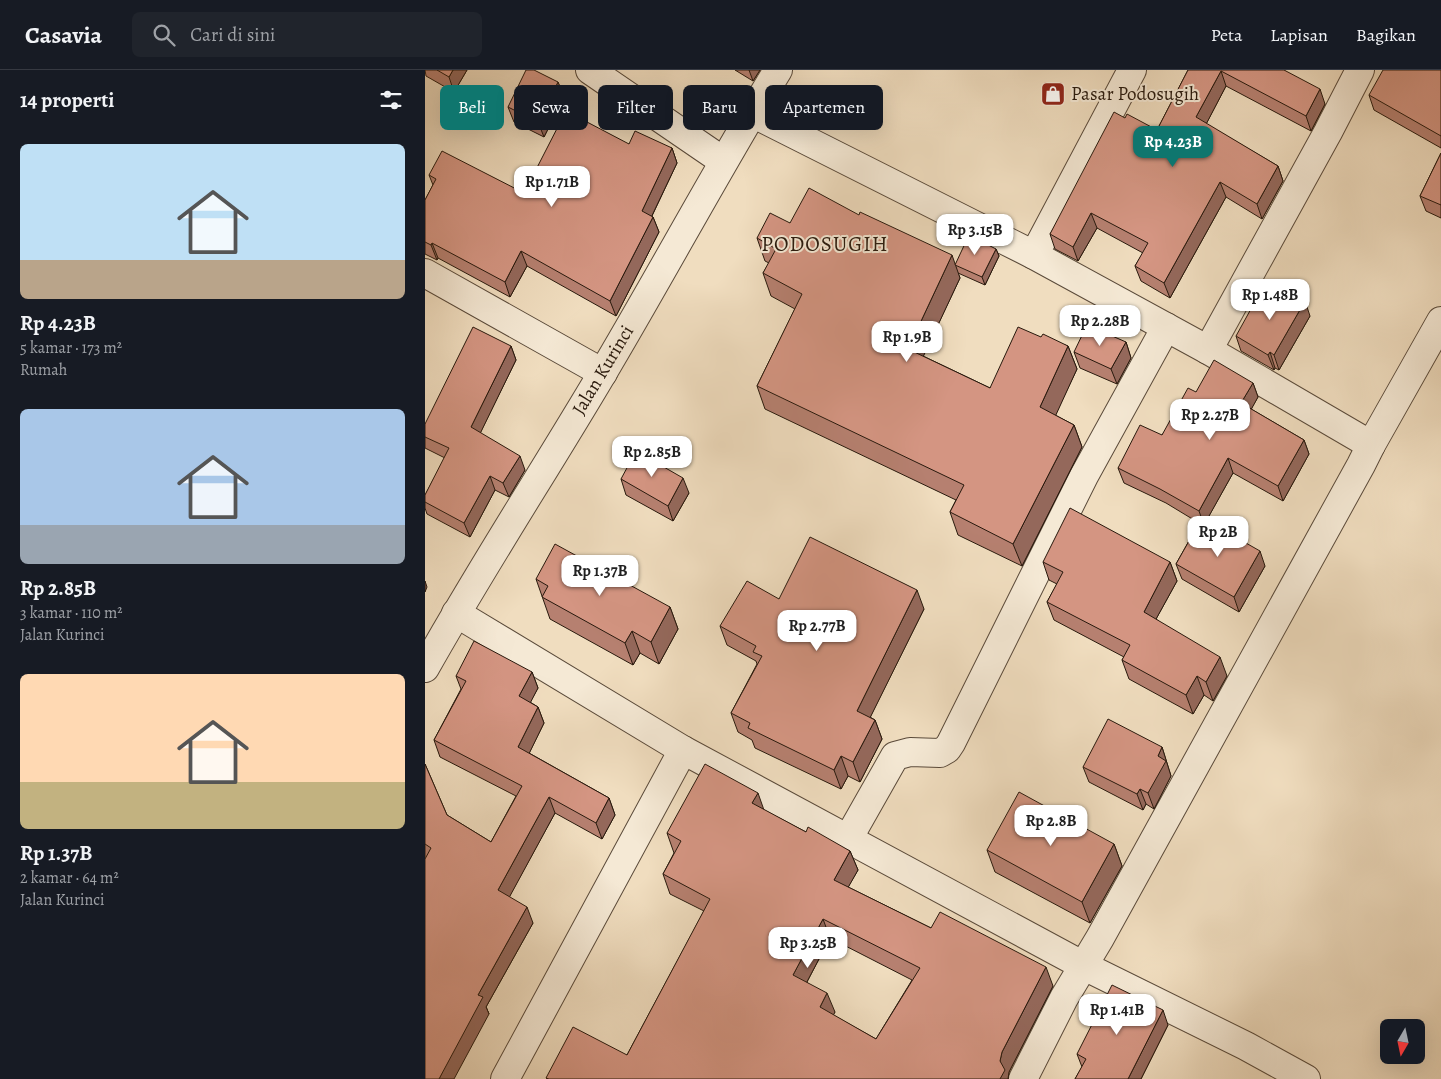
<!DOCTYPE html>
<html lang="id">
<head>
<meta charset="utf-8">
<style>
	:root { --surface:#171b24; --page:#20242c; --text:#f1f3f6; --muted:#9ea1a6; --line:#363941; --accent:#0f766e }
	body { margin:0; font-family:Alegreya,serif; background:var(--page); color:var(--text); height:100vh; display:flex; flex-direction:column; font-size:19px; white-space:nowrap }
	* { box-sizing:border-box; margin:0 }
	p { font-size:16px; color:var(--muted) }
	.icon { flex:none; width:28px; height:28px; fill:none; stroke:currentColor; stroke-width:2; stroke-linecap:round; stroke-linejoin:round }
	.map { position:relative; flex:1; overflow:hidden }
	.panel { display:flex; flex-direction:column; background:var(--surface); width:425px }
	.panel>* { flex:none }
	.top-card { position:absolute; left:15px; top:15px; width:475px; height:45px; display:flex; gap:10px }
	.needle { width:32px; rotate:189deg }
	.fabs { position:absolute; left:955px; top:949px; display:grid; gap:10px }
	.fabs a { display:grid; place-items:center; width:45px; height:45px; border-radius:8px; background:var(--surface); box-shadow:0 5px 20px #0002; font-size:25px }
	.price { position:absolute; translate:-50% -42px; padding:0 11px; border-radius:10px; background:#fff; color:#222; font-size:16px; line-height:32px; filter:drop-shadow(0 1px 2px #0008) }
	.price::after { content:''; position:absolute; left:50%; top:30px; width:15px; height:11px; margin-left:-8px; background:inherit; clip-path:polygon(0 0,100% 0,50% 100%) }
	.price.current { background:var(--accent); color:#fff }
	ul { padding:0; list-style:none }
	li { display:grid; align-content:center; gap:10px; height:265px; padding:0 20px }
	li span { display:grid; place-items:center; height:155px; border-radius:8px; color:#555 }
	li>.icon { margin-inline-start:auto }
	span .icon { width:90px; height:90px; fill:#fffc; stroke-width:1 }
	li b { font-size:21px }
	h2 { display:flex; justify-content:space-between; align-items:center; height:60px; padding:0 20px; font-size:21px }
	.pill { padding:0 18px; border-radius:8px; background:var(--surface); box-shadow:0 5px 20px #0002; font-size:18px; line-height:45px }
	.pill.current { background:var(--accent); color:#fff }
	header { display:flex; align-items:center; gap:30px; box-sizing:border-box; height:70px; padding:0 25px; background:var(--surface); border-bottom:1px solid var(--line) }
	header strong { font-size:24px }
	nav { display:flex; gap:28px; margin-inline-start:auto; font-size:18px }
	.search { width:350px; height:45px; background:var(--page); display:flex; align-items:center; gap:12px; box-sizing:border-box; padding:0 18px; border-radius:8px; color:var(--muted); font-size:19px }
	main { display:flex; flex:1; min-height:0 }
	.map>svg:first-child { display:block }
</style>
</head>
<body>
<header>
<strong>Casavia</strong>
<div class="search"><svg class="icon" aria-label="search" viewBox="0 0 24 24"><circle cx="10" cy="10" r="6"/><path d="M15 15l6 6"/></svg>Cari di sini</div>
<nav><a>Peta</a><a>Lapisan</a><a>Bagikan</a></nav>
</header>
<main>
<section class="panel">
<h2>14 properti<svg class="icon" aria-label="filters" viewBox="0 0 24 24"><path d="M4 7h16M4 17h16"/><circle cx="9" cy="7" r="2"/><circle cx="15" cy="17" r="2"/></svg></h2>
<ul>
<li><span style="background:linear-gradient(#bfe0f5 75%,#b9a48a 0)"><svg class="icon" aria-label="home" viewBox="0 0 24 24"><path d="M3 11l9-7 9 7M6 9v11h12V9"/></svg></span><div><b>Rp 4.23B</b><p>5 kamar · 173 m²</p><p>Rumah</p></div></li>
<li><span style="background:linear-gradient(#a9c7e8 75%,#9aa5b1 0)"><svg class="icon" aria-label="home" viewBox="0 0 24 24"><path d="M3 11l9-7 9 7M6 9v11h12V9"/></svg></span><div><b>Rp 2.85B</b><p>3 kamar · 110 m²</p><p>Jalan Kurinci</p></div></li>
<li><span style="background:linear-gradient(#ffd9b3 70%,#c2b280 0)"><svg class="icon" aria-label="home" viewBox="0 0 24 24"><path d="M3 11l9-7 9 7M6 9v11h12V9"/></svg></span><div><b>Rp 1.37B</b><p>2 kamar · 64 m²</p><p>Jalan Kurinci</p></div></li>
</ul>
</section>
<div class="map">
<svg width="1016" height="1009" viewBox="0 0 1016 1009">
	<rect width="100%" height="100%" fill="#f0ddbf"/>
	<filter id="stains"><feTurbulence type="fractalNoise" baseFrequency=".004" numOctaves="4"/><feColorMatrix values="0 0 0 0 .2 0 0 0 0 .09 0 0 0 0 .02 0 0 0 .5 -.17"/></filter>
	<radialGradient id="worn" r=".72"><stop offset=".6" stop-color="#630" stop-opacity="0"/><stop offset="1" stop-color="#630" stop-opacity=".3"/></radialGradient>
	<g fill="none" stroke-linecap="round" stroke-linejoin="round">
		<defs>
			<g id="minor">
				<polyline points="165,0 298,91"/>
				<polyline points="327,43 609,185 783,280 946,375 1016,251"/>
				<polyline points="609,185 707,0"/>
				<polyline points="0,203 178,303"/>
				<polyline points="783,280 903,62 935,0"/>
				<polyline points="31,543 258,680 659,896 821,976 881,1009"/>
				<polyline points="423,769 470,686 485,682 515,683 522,679 526,673 659,406 741,257"/>
				<polyline points="80,1009 258,680"/>
				<polyline points="598,1009 639,928 675,868 936,395 946,375"/>
			</g>
			<path id="tertiary" d="M0 598C56 498 119 402 177 304 237 203 292 100 353 0"/>
		</defs>
		<use href="#minor" stroke="#5a4a3a" stroke-width="30"/>
		<use href="#tertiary" stroke="#5a4a3a" stroke-width="30"/>
		<use href="#minor" stroke="#f5e9d5" stroke-width="28"/>
		<use href="#tertiary" stroke="#f5e9d5" stroke-width="28"/>
	</g>
	<g fill="#b68070" stroke="#28190d" fill-rule="evenodd">
		<polygon points="0,0 42,0 29,22 1,6"/>
		<polygon points="310,0 335,0 328,11"/>
		<polygon points="763,0 859,0 900,34 886,61 801,16 781,54 853,96 858,111 837,149 801,127 745,228 716,211 710,196 718,183 672,158 653,191 630,179 625,164 700,48 732,60"/>
		<polygon points="1016,0 1016,78 949,40 944,25"/>
		<polygon points="133,12 139,27 119,67 89,52 83,37"/>
		<polygon points="204,74 247,78 252,93 227,146 228,147 234,162 191,246 102,196 85,227 13,188 12,190 0,184 0,130 8,115 4,105 99,123"/>
		<polygon points="1016,83 1016,148 1001,141 995,126"/>
		<polygon points="365,153 530,194 571,179 574,186 560,215 533,203 535,208 498,286 565,318 616,267 643,276 652,299 630,345 649,355 657,377 597,496 533,465 525,442 531,430 340,339 332,316 370,239 346,226 338,203 344,193 340,191 332,168"/>
		<polygon points="844,235 885,246 854,300 850,298 849,300 816,281 811,266"/>
		<polygon points="701,272 706,288 692,314 655,298 649,282"/>
		<polygon points="86,276 91,290 55,363 100,400 84,427 70,420 45,467 2,444 0,438 0,425 20,388 0,378 0,354"/>
		<polygon points="828,313 833,327 826,339 879,370 884,384 858,431 808,403 781,451 840,496 814,542 757,509 751,494 774,453 741,433 699,413 693,398 737,365 771,322"/>
		<polygon points="196,409 264,423 248,451 201,425"/>
		<polygon points="618,492 745,492 752,511 731,549 802,606 788,631 779,625 768,644 704,609 697,590 699,587 629,550 622,532 632,514 624,510"/>
		<polygon points="111,509 245,537 253,559 234,594 215,583 208,595 125,549"/>
		<polygon points="354,529 499,539 445,647 450,650 457,669 435,712 423,706 416,719 330,678 327,670 313,662 306,643 332,594 331,591 302,575 295,556"/>
		<polygon points="107,602 113,618 105,632 113,637 119,653 104,683 184,728 190,745 177,769 130,743 84,827 108,853 61,937 64,944 0,788 0,694 22,745 66,772 91,726 15,687 9,670 36,619 31,606"/>
		<polygon points="737,677 746,706 729,739 721,734 718,740 664,712 658,697"/>
		<path d="M339 740 381 762 425 781 433 800 423 817 506 858 628 916 584 1002 583 1009H122L121 1008 202 985 279 841 245 824 238 804 249 783 242 763ZM405 868 487 910 451 969 408 945 410 942 382 912Z"/>
		<polygon points="689,774 697,796 665,853 570,802 562,780"/>
		<polygon points="743,955 716,1009 650,1009 657,997 652,984"/>
	</g>
	<g fill="#94685b" stroke="#28190d">
		<polygon points="28,0 42,0 29,22 24,7"/>
		<polygon points="324,0 335,0 328,11"/>
		<polygon points="796,1 801,16 777,62 771,47"/>
		<polygon points="133,12 139,27 119,67 113,52"/>
		<polygon points="895,19 900,34 886,61 881,46"/>
		<polygon points="247,78 252,93 222,156 217,141"/>
		<polygon points="853,96 858,111 837,149 832,134"/>
		<polygon points="795,112 801,127 745,228 739,213"/>
		<polygon points="666,143 672,158 653,191 648,177"/>
		<polygon points="228,147 234,162 191,246 185,231"/>
		<polygon points="7,173 13,188 12,190 6,175"/>
		<polygon points="571,179 574,186 560,215 557,207"/>
		<polygon points="96,181 102,196 85,227 80,212"/>
		<polygon points="527,185 535,208 491,302 483,279"/>
		<polygon points="880,231 885,246 854,300 849,285"/>
		<polygon points="701,272 706,288 692,314 686,299"/>
		<polygon points="86,276 91,290 51,372 46,357"/>
		<polygon points="643,276 652,299 624,360 615,337"/>
		<polygon points="845,282 850,298 849,300 843,285"/>
		<polygon points="828,313 833,327 822,347 816,333"/>
		<polygon points="649,355 657,377 597,496 588,474"/>
		<polygon points="879,370 884,384 858,431 853,416"/>
		<polygon points="95,386 100,400 84,427 78,413"/>
		<polygon points="803,388 808,403 779,455 774,441"/>
		<polygon points="65,406 70,420 45,467 39,453"/>
		<polygon points="258,408 264,423 248,451 243,436"/>
		<polygon points="835,481 840,496 814,542 809,527"/>
		<polygon points="745,492 752,511 725,560 719,542"/>
		<polygon points="0,511 2,517 0,522"/>
		<polygon points="492,520 499,539 439,660 432,641"/>
		<polygon points="245,537 253,559 234,594 226,572"/>
		<polygon points="207,561 215,583 208,595 200,573"/>
		<polygon points="795,587 802,606 788,631 781,612"/>
		<polygon points="107,602 113,618 100,643 94,626"/>
		<polygon points="772,606 779,625 768,644 761,625"/>
		<polygon points="113,637 119,653 99,694 93,677"/>
		<polygon points="450,650 457,669 435,712 428,692"/>
		<polygon points="737,677 746,706 729,739 723,723 733,686"/>
		<polygon points="416,686 423,706 416,719 409,700"/>
		<polygon points="715,719 721,734 718,740 712,724"/>
		<polygon points="333,723 340,743 327,733"/>
		<polygon points="124,727 130,743 79,837 73,820"/>
		<polygon points="184,728 190,745 177,769 171,753"/>
		<polygon points="689,774 697,796 665,853 657,832"/>
		<polygon points="425,781 433,800 416,830 409,810"/>
		<polygon points="102,837 108,853 61,937 64,944 29,1009 14,1009 53,925"/>
		<polygon points="398,849 405,868 375,925 368,905"/>
		<polygon points="621,897 628,916 584,1002 583,1009 575,1009 575,991 577,982"/>
		<polygon points="402,923 410,942 402,957 395,937"/>
		<polygon points="738,940 743,955 716,1009 703,1009"/>
	</g>
	<g fill="#d49582" stroke="#28190d" fill-rule="evenodd">
		<polygon points="12,0 28,0 24,7"/>
		<polygon points="101,0 109,0 133,12 113,52 83,37"/>
		<polygon points="763,0 859,0 895,19 881,46 796,1 771,47 853,96 832,134 795,112 739,213 710,196 723,173 666,143 648,177 625,164 689,42 700,48 702,44 732,60"/>
		<polygon points="958,0 1016,0 1016,66 944,25"/>
		<polygon points="141,41 204,74 210,61 247,78 217,141 228,147 185,231 96,181 80,212 7,173 6,175 0,172 0,130 11,109 4,105 17,81 99,123"/>
		<polygon points="1016,83 1016,135 995,126"/>
		<polygon points="384,118 434,145 435,142 527,185 483,279 565,318 593,257 616,267 618,264 643,276 615,337 649,355 588,474 525,442 539,415 332,316 377,224 338,203 351,179 332,168 345,143 365,153"/>
		<polygon points="544,165 571,179 557,207 530,195"/>
		<polygon points="855,217 880,231 849,285 845,282 843,285 811,266 832,228 844,235"/>
		<polygon points="662,255 701,272 686,299 649,282"/>
		<polygon points="48,257 86,276 46,357 95,386 78,413 65,406 39,453 0,432 0,425 24,378 0,367 0,354"/>
		<polygon points="789,290 828,313 816,333 879,370 853,416 803,388 774,441 735,419 693,398 715,355 737,365 763,318 771,322"/>
		<polygon points="211,381 258,408 243,436 196,409"/>
		<polygon points="645,438 745,492 719,542 795,587 781,612 772,606 761,625 697,590 705,575 622,532 638,502 618,492"/>
		<polygon points="777,448 835,481 809,527 751,494"/>
		<polygon points="385,467 492,520 432,641 450,650 428,692 416,686 409,700 323,658 325,653 306,643 337,586 328,582 331,576 295,556 322,511 354,529"/>
		<polygon points="130,474 245,537 226,572 207,561 200,573 117,527 123,516 111,509"/>
		<polygon points="49,571 107,602 94,626 113,637 93,677 184,728 171,753 124,727 73,820 102,837 53,925 58,927 14,1009 0,1009 0,789 6,778 0,774 0,694 22,745 66,772 97,716 9,670 41,611 31,606"/>
		<polygon points="683,649 737,677 733,686 741,691 723,723 715,719 712,724 658,697"/>
		<path d="M280 694 333 723 327 733 381 762 383 757 425 781 409 810 506 858 515 842 621 897 577 982 575 991 580 1000 575 1009H124L121 1008 148 957 202 985 285 829 238 804 256 771 242 763ZM398 849 495 898 451 969 395 937 402 923 368 905Z"/>
		<polygon points="594,722 689,774 657,832 562,780"/>
		<polygon points="687,915 738,940 703,1009 650,1009 661,989 652,984"/>
	</g>
	<defs>
		<symbol id="shop-square" viewBox="-11 -11 22 22"><rect x="-9" y="-9" width="18" height="18" rx="4" fill="#8f2418" stroke="#f5e9d5"/><path d="M-5-2.5h2.3a2.7 3.5 0 0 1 5.4 0H5L5.5 6h-11ZM-1.5-2.5h3a1.5 2.3 0 0 0-3 0Z" fill="#fff"/></symbol>
	</defs>
	<g fill-rule="evenodd">
		<use href="#shop-square" x="614" y="10" width="28" height="28"/>
	</g>
	<g text-anchor="middle" dominant-baseline="central" stroke-width="4" stroke-linejoin="round" paint-order="stroke">
		<g font-size="19" fill="#28190d" stroke="#f5e9d5" text-anchor="start">
			<text x="646" y="24">Pasar Podosugih</text>
		</g>
		<g font-size="19" fill="#28190d" stroke="#f5e9d5">
			<text transform="translate(178 300) rotate(-59)">Jalan Kurinci</text>
		</g>
		<g font-size="21" letter-spacing="1" fill="#28190d" stroke="#f5e9d5">
			<text x="400" y="174">PODOSUGIH</text>
		</g>
	</g>
	<rect width="100%" height="100%" filter="url(#stains)"/>
	<rect width="100%" height="100%" fill="url(#worn)"/>
</svg>
<div class="fabs">
<a><svg class="needle" viewBox="-14 -14 28 28"><path d="M0-13l5 13h-10z" fill="#e53935"/><path d="M0 13l5-13h-10z" fill="#9ea1a6"/></svg></a>
</div>
<b class="price current" style="left:748px;top:98px">Rp 4.23B</b>
<b class="price" style="left:127px;top:138px">Rp 1.71B</b>
<b class="price" style="left:550px;top:186px">Rp 3.15B</b>
<b class="price" style="left:845px;top:251px">Rp 1.48B</b>
<b class="price" style="left:675px;top:277px">Rp 2.28B</b>
<b class="price" style="left:482px;top:293px">Rp 1.9B</b>
<b class="price" style="left:785px;top:371px">Rp 2.27B</b>
<b class="price" style="left:227px;top:408px">Rp 2.85B</b>
<b class="price" style="left:793px;top:488px">Rp 2B</b>
<b class="price" style="left:175px;top:527px">Rp 1.37B</b>
<b class="price" style="left:392px;top:582px">Rp 2.77B</b>
<b class="price" style="left:626px;top:777px">Rp 2.8B</b>
<b class="price" style="left:383px;top:899px">Rp 3.25B</b>
<b class="price" style="left:692px;top:966px">Rp 1.41B</b>
<div class="top-card">
<a class="pill current">Beli</a>
<a class="pill">Sewa</a>
<a class="pill">Filter</a>
<a class="pill">Baru</a>
<a class="pill">Apartemen</a>
</div>
</div>
</main>
</body>
</html>
